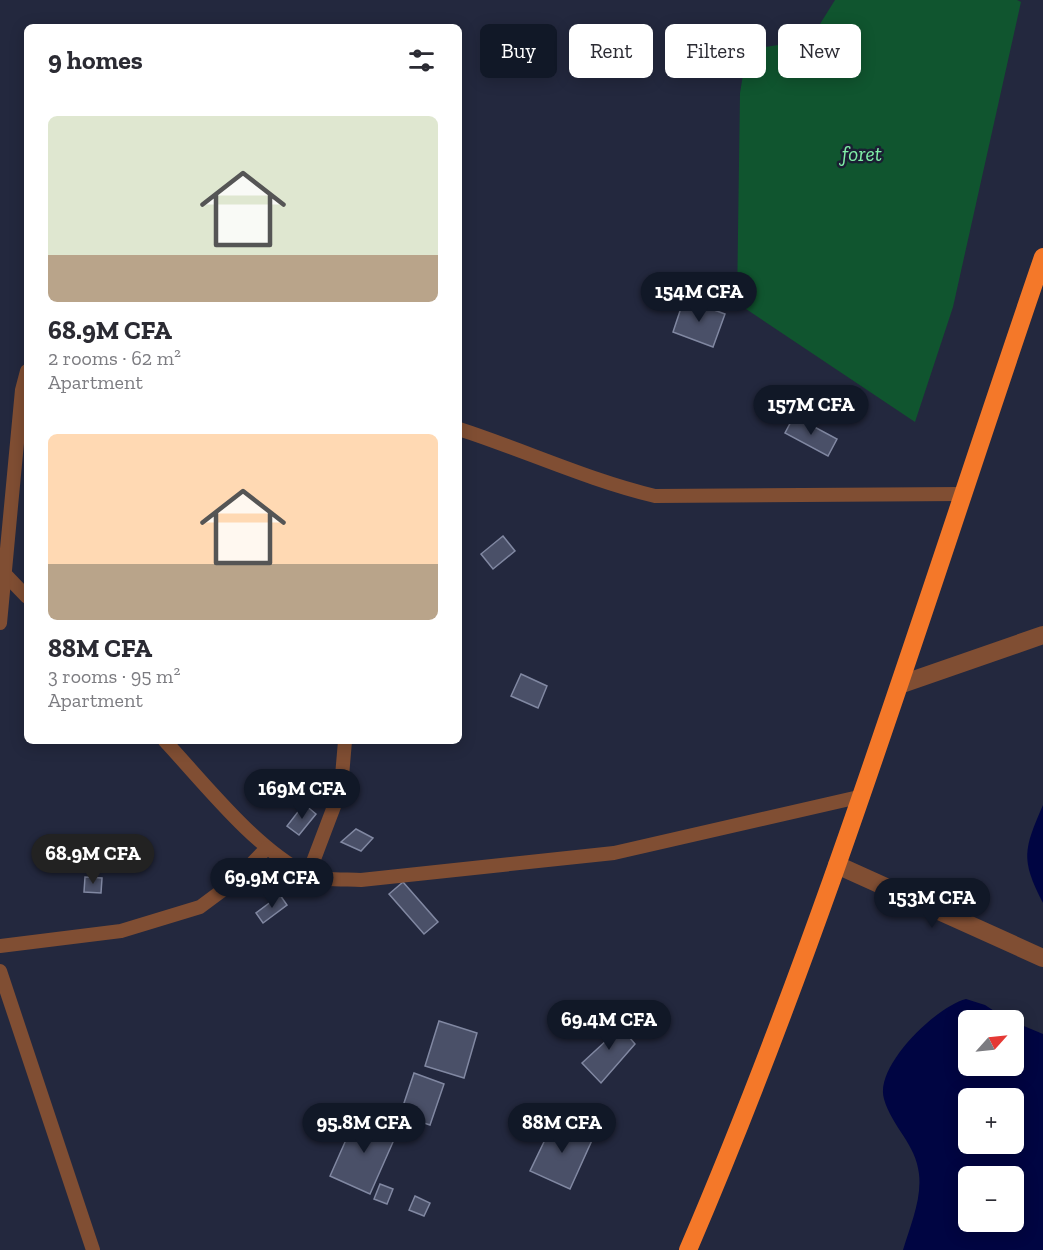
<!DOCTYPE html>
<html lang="en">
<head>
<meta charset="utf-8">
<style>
	:root { --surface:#fff; --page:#f2f2f3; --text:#2b2b33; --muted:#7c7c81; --accent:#111827 }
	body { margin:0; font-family:"Zilla Slab",serif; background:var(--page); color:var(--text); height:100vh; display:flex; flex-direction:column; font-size:22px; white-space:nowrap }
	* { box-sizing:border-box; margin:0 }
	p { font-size:20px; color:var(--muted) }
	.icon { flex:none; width:33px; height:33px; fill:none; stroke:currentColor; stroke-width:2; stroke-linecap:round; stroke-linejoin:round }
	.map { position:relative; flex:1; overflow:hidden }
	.drawer { position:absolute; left:24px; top:24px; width:438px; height:720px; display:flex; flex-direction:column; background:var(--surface); border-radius:9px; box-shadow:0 3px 15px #0003 }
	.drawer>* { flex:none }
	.guide { position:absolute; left:480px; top:24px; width:472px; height:54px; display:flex; gap:12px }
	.needle { width:39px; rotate:63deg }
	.buttons { position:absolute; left:958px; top:1010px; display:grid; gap:12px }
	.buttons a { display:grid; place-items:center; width:66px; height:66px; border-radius:9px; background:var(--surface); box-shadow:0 3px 15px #0003; font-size:30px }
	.price { position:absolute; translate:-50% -51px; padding:0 14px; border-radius:21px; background:var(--accent); color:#fff; font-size:20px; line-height:39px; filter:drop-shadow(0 2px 3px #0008) }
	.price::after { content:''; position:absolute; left:50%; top:36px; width:18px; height:14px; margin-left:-9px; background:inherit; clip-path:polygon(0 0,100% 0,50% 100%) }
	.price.current { background:#222; color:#fff }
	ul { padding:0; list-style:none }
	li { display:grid; align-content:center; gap:12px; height:318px; padding:0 24px }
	li span { display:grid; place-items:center; height:186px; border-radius:9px; color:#555 }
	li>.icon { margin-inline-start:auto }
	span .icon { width:108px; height:108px; fill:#fffc; stroke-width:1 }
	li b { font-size:26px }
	h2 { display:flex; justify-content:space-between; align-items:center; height:72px; padding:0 24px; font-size:26px }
	.chip { padding:0 21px; border-radius:9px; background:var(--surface); box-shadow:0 3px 15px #0003; font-size:21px; line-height:54px }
	.chip.current { background:var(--accent); color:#fff }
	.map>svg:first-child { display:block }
</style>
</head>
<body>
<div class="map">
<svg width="1043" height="1250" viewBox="0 0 1043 1250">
	<rect width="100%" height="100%" fill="#23283e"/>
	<polygon fill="#10552f" points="835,0 1017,0 1021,2 953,307 915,422 737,303 740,93 747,50 810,40"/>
	<g fill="#000542" fill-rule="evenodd">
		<path d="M1043 805V903C1020 859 1024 849 1043 805Z"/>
		<path d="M966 999 985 1005 1008 1020H969V1065H1014V1022L1043 1034V1250H903C910 1226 922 1199 919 1174 916 1144 892 1127 884 1099 874 1066 937 1006 966 999ZM969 1098H1014V1143H969ZM969 1176H1014V1221H969Z"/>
	</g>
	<g fill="#4a5068" stroke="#8188a2" stroke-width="1.5">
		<polygon points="684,299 725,314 713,347 673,332"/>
		<polygon points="794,416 837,439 828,456 785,433"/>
		<polygon points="503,536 515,551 493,569 481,554"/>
		<polygon points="521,674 547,686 538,708 511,696"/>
		<polygon points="304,804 316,814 299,835 287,826"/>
		<polygon points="356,829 373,838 361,851 341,842"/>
		<polygon points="85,877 102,878 101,893 84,892"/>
		<polygon points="403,882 438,922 424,934 389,894"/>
		<polygon points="280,895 287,905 263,923 256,913"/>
		<polygon points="613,1018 635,1044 601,1083 582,1063 608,1039 600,1029"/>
		<polygon points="439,1021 477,1033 464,1078 425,1066"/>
		<polygon points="414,1073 444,1084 430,1125 400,1115"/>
		<polygon points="357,1115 397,1133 370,1194 330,1176"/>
		<polygon points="555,1119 593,1138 570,1189 530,1171"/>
		<polygon points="380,1184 393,1189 387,1204 374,1199"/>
		<polygon points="415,1196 430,1203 424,1216 409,1210"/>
	</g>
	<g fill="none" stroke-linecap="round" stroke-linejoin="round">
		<g stroke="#804e33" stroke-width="14">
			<path d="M459 429C524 450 588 480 655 496L962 494"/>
			<polyline points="3,572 27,597"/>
			<polyline points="0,623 22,390 27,371"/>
			<path d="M165 741C205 784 254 847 306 874 321 881 345 879 361 880L614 853 863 796"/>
			<polyline points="308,875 341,788 345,741"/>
			<polyline points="0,946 121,931 200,907 235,881 267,848"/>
			<polyline points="0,971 93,1250"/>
		</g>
		<g stroke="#804e33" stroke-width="18">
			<polyline points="902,684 1043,635"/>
			<polyline points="837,865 1043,958"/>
		</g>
		<path stroke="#f47829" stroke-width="18" d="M688 1250C827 926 929 589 1043 257"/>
	</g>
	<g text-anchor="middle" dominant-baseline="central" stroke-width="5" stroke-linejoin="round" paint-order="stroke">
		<g font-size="21" font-style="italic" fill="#81f0a8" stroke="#1a1f33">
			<text x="862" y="153">foret</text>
		</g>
	</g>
</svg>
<div class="buttons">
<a><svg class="needle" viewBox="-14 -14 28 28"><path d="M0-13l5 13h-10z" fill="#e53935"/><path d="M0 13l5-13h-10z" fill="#7c7c81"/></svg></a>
<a>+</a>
<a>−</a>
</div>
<b class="price" style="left:699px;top:323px">154M CFA</b>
<b class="price" style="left:811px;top:436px">157M CFA</b>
<b class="price" style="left:302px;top:820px">169M CFA</b>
<b class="price current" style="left:93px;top:885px">68.9M CFA</b>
<b class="price" style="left:272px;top:909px">69.9M CFA</b>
<b class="price" style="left:932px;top:929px">153M CFA</b>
<b class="price" style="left:609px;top:1051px">69.4M CFA</b>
<b class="price" style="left:364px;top:1154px">95.8M CFA</b>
<b class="price" style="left:562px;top:1154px">88M CFA</b>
<div class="guide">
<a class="chip current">Buy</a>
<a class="chip">Rent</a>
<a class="chip">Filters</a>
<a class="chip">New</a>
</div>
<section class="drawer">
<h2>9 homes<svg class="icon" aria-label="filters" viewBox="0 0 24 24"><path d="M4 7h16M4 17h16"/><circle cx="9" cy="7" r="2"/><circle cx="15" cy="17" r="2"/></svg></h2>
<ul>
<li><span style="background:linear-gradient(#dfe7d0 75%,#b9a48a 0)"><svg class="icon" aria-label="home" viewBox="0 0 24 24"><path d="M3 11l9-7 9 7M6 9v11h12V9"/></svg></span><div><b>68.9M CFA</b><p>2 rooms · 62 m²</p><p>Apartment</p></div></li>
<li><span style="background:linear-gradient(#ffd9b3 70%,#b9a48a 0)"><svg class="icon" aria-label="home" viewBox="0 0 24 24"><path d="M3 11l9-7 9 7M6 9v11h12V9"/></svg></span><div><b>88M CFA</b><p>3 rooms · 95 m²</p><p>Apartment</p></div></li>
</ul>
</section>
</div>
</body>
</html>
